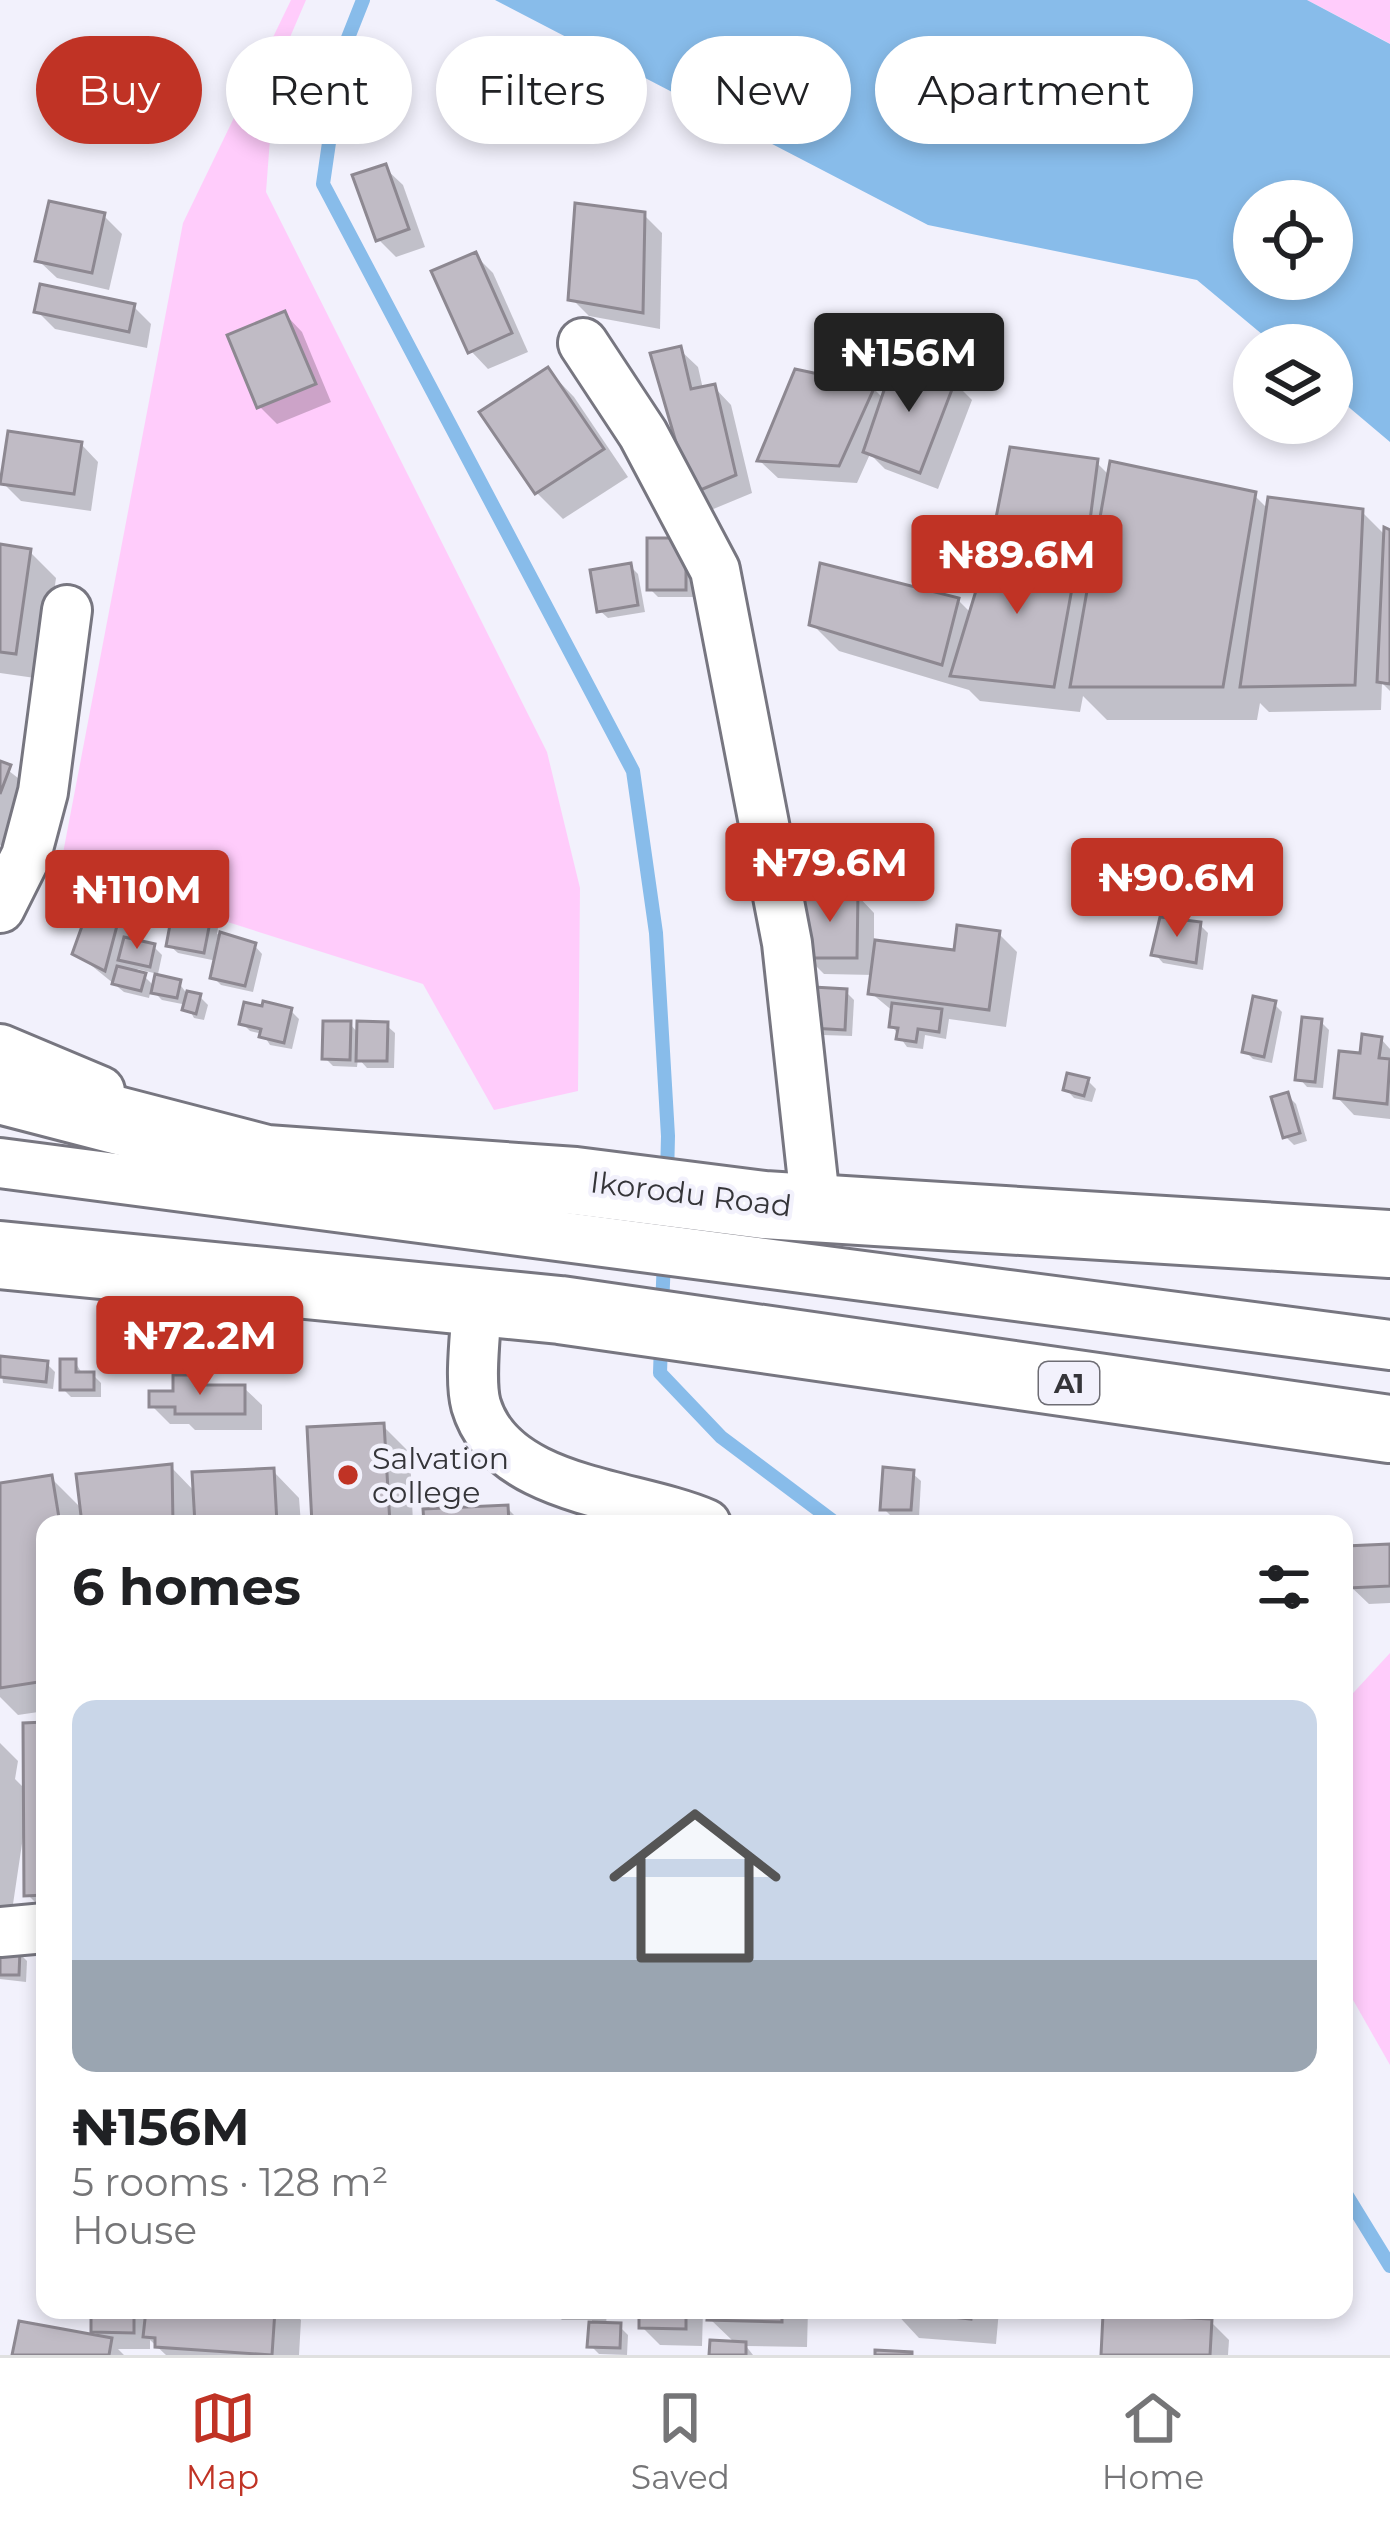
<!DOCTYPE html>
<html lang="en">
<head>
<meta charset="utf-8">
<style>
	:root { --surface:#fff; --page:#f6f6f6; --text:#202124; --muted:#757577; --line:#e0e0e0; --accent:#c03325 }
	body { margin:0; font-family:Montserrat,sans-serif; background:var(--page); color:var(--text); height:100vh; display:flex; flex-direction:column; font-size:45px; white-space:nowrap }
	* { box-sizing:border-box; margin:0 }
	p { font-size:39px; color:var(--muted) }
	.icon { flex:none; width:66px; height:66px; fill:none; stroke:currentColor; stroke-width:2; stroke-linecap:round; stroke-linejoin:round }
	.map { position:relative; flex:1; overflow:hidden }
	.drawer { position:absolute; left:36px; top:1515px; width:1317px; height:804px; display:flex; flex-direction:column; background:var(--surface); border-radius:24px; box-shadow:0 6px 18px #0003 }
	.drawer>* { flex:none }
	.hud { position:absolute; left:36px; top:36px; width:1320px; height:108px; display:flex; gap:24px }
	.buttons { position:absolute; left:1233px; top:180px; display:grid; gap:24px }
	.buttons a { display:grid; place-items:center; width:120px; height:120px; border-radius:50%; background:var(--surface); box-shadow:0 6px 18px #0003; font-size:60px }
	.price { position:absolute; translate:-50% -102px; padding:0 27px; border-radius:12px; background:var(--accent); color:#fff; font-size:39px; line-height:78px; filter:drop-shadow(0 3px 6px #0008) }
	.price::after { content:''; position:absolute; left:50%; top:72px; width:36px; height:27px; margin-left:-18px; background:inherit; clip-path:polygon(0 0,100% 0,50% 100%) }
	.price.selected { background:#222; color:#fff }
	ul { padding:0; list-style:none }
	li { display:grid; align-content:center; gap:24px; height:636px; padding:0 36px }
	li+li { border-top:3px solid var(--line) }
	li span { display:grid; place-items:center; height:372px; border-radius:24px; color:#555 }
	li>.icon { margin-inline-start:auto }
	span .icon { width:216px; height:216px; fill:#fffc; stroke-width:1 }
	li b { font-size:51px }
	h2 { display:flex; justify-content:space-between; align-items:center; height:144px; padding:0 36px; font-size:51px }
	.chip { padding:0 42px; border-radius:54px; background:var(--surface); box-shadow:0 6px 18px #0003; font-size:42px; line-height:108px }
	.chip.selected { background:var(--accent); color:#fff }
	.dock { display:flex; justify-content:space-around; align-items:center; height:168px; border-top:3px solid var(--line); background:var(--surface); font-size:33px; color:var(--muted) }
	.dock a { display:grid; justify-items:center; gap:6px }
	.dock .selected { color:var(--accent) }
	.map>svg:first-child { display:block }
</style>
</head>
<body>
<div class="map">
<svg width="1390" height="2355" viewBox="0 0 1390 2355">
	<rect width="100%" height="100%" fill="#f2f1fc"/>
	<g fill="#ffccfb">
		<polygon points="291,0 306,0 275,72 266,192 547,752 580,888 578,1091 494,1110 423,984 60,869 183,223"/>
		<polygon points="1307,0 1390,0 1390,44 1387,42"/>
		<polygon points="1390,1653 1390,2065 1344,1984 1344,1703"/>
	</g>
	<path fill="#88bcea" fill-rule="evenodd" d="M495 0H1307L1390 44V442L1332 393V345H1275L1197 280 928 225ZM1254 201H1332V279H1254Z"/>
	<g fill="#0003">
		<polygon points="385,168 403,185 425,247 396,257 378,239"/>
		<polygon points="644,215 662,233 660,329 589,316 571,298"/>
		<polygon points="104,216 122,234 109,290 57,278 39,261"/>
		<polygon points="475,255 493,273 528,352 488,369 471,351"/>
		<polygon points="134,307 151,324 147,348 55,329 37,311"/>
		<polygon points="285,314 302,332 331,402 277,424 260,407"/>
		<polygon points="680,350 698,367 703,389 714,387 731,405 752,493 711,510 693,493"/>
		<polygon points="548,370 574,397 628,477 563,519 537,493"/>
		<polygon points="797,373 874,389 884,399 954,382 972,400 938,489 885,469 870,454 857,483 778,478 760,461"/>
		<polygon points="81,444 98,462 91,511 21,501 3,483"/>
		<polygon points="1013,451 1096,462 1110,476 1254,495 1269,510 1361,511 1387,537 1390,533 1390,691 1382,683 1381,710 1269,712 1260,703 1257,720 1107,720 1083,696 1080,712 980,701 969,690 839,651 812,624 958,600 972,614 995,539"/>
		<polygon points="0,547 30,552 56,578 42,679 0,673"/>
		<polygon points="693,549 693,597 658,597 650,589"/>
		<polygon points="630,566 638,574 645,612 608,618 599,610"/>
		<polygon points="0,764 27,785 4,847 0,845"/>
		<polygon points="857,895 874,913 874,943 956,954 999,934 1017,952 1006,1027 949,1019 946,1039 925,1035 923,1049 907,1047 892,1026 894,1012 871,993 874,975 824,974 806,956"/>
		<polygon points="121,906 139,924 134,942 154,947 162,955 158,974 137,969 155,987 179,983 187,994 200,997 208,1005 204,1020 194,1018 187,1005 162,1000 151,989 149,998 124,992 76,953"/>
		<polygon points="210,919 218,928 217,934 254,945 262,954 253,992 221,985 213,977 217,961 178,953 169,945"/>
		<polygon points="1199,924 1208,933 1203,970 1163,963 1155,954"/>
		<polygon points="846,992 854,1000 852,1036 823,1035 814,1027"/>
		<polygon points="1274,1004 1282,1012 1272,1063 1253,1059 1245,1051"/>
		<polygon points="291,1011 299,1019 292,1049 270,1045 263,1034 250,1031 242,1023"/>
		<polygon points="1321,1022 1329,1030 1323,1088 1307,1087 1299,1078"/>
		<polygon points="350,1024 359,1034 386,1025 395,1033 394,1068 367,1068 358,1058 357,1067 333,1066 325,1058"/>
		<polygon points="1381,1039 1390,1049 1390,1119 1354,1115 1337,1097 1362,1056"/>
		<polygon points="1088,1081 1096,1089 1092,1102 1074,1098 1066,1089"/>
		<polygon points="1288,1096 1296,1104 1307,1141 1294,1145 1286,1137"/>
		<polygon points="0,1359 47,1364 55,1372 53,1389 3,1383"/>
		<polygon points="75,1362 83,1375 93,1375 101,1383 101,1397 71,1397 63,1389"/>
		<polygon points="195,1378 205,1388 244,1388 262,1405 262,1430 195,1430 189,1424 170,1424 152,1406"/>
		<polygon points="383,1426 410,1453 413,1524 315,1524"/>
		<polygon points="171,1467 196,1493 273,1471 299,1498 301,1524 45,1524 45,1711 18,1715 0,1697 0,1486 51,1478 84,1511"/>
		<polygon points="912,1473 921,1481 919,1517 892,1517 883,1508"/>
		<polygon points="507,1508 523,1524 427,1524"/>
		<polygon points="1390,1547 1390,1603 1369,1604 1348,1584 1348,1592 1344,1592 1344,1563 1350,1570"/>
		<polygon points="45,1725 45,1912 27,1894 27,1837 23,1837 9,1931 0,1930 0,1743 18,1761 15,1779 26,1790"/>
		<polygon points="0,1953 19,1953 27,1961 26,1982 0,1979"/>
		<polygon points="94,2310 291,2310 301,2320 299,2355 166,2355 150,2340 150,2349 118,2349 124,2355 15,2355 102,2340 94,2331"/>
		<polygon points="552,2310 607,2310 606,2326 619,2326 628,2335 627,2355 599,2354 591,2346 592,2320 562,2320"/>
		<polygon points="642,2310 703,2310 702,2346 660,2345 642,2327"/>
		<polygon points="711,2310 808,2310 807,2347 746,2346 753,2355 713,2355 736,2344 710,2319"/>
		<polygon points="893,2310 999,2310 996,2344 919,2338"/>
		<polygon points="1211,2322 1229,2340 1228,2355 1104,2355"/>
	</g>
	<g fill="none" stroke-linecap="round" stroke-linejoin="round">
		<g stroke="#88bcea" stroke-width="14">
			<polyline points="363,0 342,53 323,184 633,771 656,933 668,1136 667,1177"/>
			<polyline points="662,1308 664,1259"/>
			<polyline points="661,1343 660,1373 721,1437 837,1524"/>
			<polyline points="1344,2191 1390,2266"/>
		</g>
	</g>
	<g fill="#c0bbc5" stroke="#8d8891" stroke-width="3">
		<polygon points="386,164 409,229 376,241 352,175"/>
		<polygon points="49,201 105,213 92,273 35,261"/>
		<polygon points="575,203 645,212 643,313 568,300"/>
		<polygon points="476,252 512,333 468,353 431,271"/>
		<polygon points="40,284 135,304 129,332 34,312"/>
		<polygon points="285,311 316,384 257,408 227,335"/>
		<polygon points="681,346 691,389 715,384 736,475 691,494 650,353"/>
		<polygon points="895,358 956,379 920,473 863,452"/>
		<polygon points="548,367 604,449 535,494 479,412"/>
		<polygon points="795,369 875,386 839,466 757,461"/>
		<polygon points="8,431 82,442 74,494 0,484"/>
		<polygon points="1010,447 1098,459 1086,551 992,538"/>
		<polygon points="1110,461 1256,492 1223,687 1070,687"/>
		<polygon points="1268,497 1363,509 1355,685 1240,687"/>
		<polygon points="1384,527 1390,530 1390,684 1377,682"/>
		<rect x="647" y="538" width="39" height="52"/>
		<polygon points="992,538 1077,561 1054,687 950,676"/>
		<polygon points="0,544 31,549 16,654 0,652"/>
		<polygon points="631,563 638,605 597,612 590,570"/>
		<polygon points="820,563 959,598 942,665 809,625"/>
		<polygon points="0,761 11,765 0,794"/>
		<polygon points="95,890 123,903 105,971 72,954"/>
		<polygon points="803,891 858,892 857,958 803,958"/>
		<polygon points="173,909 211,917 204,953 166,946"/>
		<polygon points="1160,917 1201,922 1196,963 1151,955"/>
		<polygon points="957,925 1000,931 989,1010 868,994 875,940 954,950"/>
		<polygon points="220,932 256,943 245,986 210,978"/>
		<polygon points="124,937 155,944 150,967 118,960"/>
		<polygon points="117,966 146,973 141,991 112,984"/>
		<polygon points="155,974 181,980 177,998 151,993"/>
		<polygon points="813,987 847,989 845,1030 811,1028"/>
		<polygon points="187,991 201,994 196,1014 182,1010"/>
		<polygon points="1253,996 1276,1001 1264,1057 1242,1052"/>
		<polygon points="263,1001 292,1008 284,1043 259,1037 261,1029 239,1024 244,1002 262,1006"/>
		<polygon points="892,1003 942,1009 939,1032 918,1029 916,1042 896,1039 898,1028 889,1027"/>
		<polygon points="1302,1017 1322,1019 1315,1082 1295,1080"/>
		<polygon points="323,1021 351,1021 350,1060 322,1059"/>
		<polygon points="357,1021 388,1022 387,1061 356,1061"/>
		<polygon points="1362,1034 1382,1037 1379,1058 1390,1059 1387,1104 1334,1098 1339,1051 1360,1053"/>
		<polygon points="1067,1073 1089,1078 1084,1096 1063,1090"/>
		<polygon points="1288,1092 1300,1133 1283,1138 1271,1097"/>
		<polygon points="0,1356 48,1361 46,1382 0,1377"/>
		<polygon points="60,1359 76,1359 76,1372 94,1372 94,1390 60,1390"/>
		<polygon points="173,1375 196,1375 196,1385 245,1385 245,1414 175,1414 175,1407 149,1407 149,1391 173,1391"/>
		<polygon points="384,1423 390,1524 312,1524 307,1427"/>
		<polygon points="172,1464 173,1524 82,1524 76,1474"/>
		<polygon points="883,1467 914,1470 911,1510 880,1510"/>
		<polygon points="274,1468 277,1524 195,1524 192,1472"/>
		<polygon points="52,1475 60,1524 45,1524 45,1681 0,1688 0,1483"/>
		<polygon points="508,1505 509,1524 424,1524 423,1509"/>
		<polygon points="1390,1544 1390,1586 1348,1588 1346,1546"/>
		<polygon points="45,1722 45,1895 24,1896 23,1723"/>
		<polygon points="0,1950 20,1950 19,1975 0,1975"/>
		<polygon points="91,2310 134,2310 134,2333 91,2332"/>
		<polygon points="146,2310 275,2310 272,2355 155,2347 155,2338 143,2337"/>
		<polygon points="639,2310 686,2310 686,2329 639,2328"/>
		<polygon points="708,2310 782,2310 782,2322 707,2320"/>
		<polygon points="890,2310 972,2310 971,2319"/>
		<polygon points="1103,2314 1212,2319 1210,2355 1101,2355"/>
		<polygon points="19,2321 112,2338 109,2355 12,2355"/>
		<polygon points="589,2322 621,2323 620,2348 587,2347"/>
		<polygon points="710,2340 746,2342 746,2355 709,2355"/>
		<polygon points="875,2350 912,2352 912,2355 875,2355"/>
	</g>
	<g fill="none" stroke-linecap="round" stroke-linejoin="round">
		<defs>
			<g id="minor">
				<polyline points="583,343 643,434 715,570 787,943 816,1209"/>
				<polyline points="0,908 26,856 43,792 67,610"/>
				<polyline points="0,1049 100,1091"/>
				<polyline points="0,1163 1390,1345"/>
				<path d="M477 1303C476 1331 469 1379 476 1405 502 1493 635 1493 706 1524"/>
				<polyline points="0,1932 45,1928"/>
			</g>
			<g id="highway">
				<polyline points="0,1090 266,1159 575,1181 764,1205 1390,1244"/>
				<polyline points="0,1255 560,1310 1390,1429"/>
			</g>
		</defs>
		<use href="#minor" stroke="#777680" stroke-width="54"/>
		<use href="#highway" stroke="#777680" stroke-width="72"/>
		<use href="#minor" stroke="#fff" stroke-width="48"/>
		<use href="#highway" stroke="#fff" stroke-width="66"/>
	</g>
	<circle fill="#c03325" stroke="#f2f1fc" stroke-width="4.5" cx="348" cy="1475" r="12"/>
	<g text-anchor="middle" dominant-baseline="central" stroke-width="9" stroke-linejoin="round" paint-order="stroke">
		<rect fill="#f2f1fc" stroke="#6e6d74" stroke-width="3" x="1039" y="1362" width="60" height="42" rx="9"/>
		<g font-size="27" font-weight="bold" fill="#353539">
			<text x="1069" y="1383">A1</text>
		</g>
		<g font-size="30" fill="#353539" stroke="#f2f1fc">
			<text transform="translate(691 1194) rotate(7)">Ikorodu Road</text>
		</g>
		<g font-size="30" fill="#353539" stroke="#f2f1fc" text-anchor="start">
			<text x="372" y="1458">Salvation<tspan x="372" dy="34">college</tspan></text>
		</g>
	</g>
</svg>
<div class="buttons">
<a><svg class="icon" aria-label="locate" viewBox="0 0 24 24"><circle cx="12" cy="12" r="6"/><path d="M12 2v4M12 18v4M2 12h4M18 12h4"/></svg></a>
<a><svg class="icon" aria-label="layers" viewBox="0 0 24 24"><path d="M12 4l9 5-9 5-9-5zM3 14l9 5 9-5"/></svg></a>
</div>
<b class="price selected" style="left:909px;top:415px">₦156M</b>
<b class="price" style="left:1017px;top:617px">₦89.6M</b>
<b class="price" style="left:830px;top:925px">₦79.6M</b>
<b class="price" style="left:1177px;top:940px">₦90.6M</b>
<b class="price" style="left:137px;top:952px">₦110M</b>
<b class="price" style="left:200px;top:1398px">₦72.2M</b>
<div class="hud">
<a class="chip selected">Buy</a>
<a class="chip">Rent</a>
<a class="chip">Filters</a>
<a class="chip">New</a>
<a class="chip">Apartment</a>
</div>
<section class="drawer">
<h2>6 homes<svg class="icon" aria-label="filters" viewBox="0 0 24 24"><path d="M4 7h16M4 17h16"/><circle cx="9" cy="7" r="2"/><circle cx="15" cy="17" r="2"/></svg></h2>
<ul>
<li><span style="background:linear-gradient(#c9d6e8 70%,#9aa5b1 0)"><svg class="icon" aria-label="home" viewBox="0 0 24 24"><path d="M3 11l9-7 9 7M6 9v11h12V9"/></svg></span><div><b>₦156M</b><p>5 rooms · 128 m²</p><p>House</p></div></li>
</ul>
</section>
</div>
<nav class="dock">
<a class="selected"><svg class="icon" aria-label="map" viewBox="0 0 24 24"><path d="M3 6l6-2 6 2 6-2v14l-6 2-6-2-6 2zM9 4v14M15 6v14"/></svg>Map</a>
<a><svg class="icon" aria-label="saved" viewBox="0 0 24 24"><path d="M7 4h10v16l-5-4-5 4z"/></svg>Saved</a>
<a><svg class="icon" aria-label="home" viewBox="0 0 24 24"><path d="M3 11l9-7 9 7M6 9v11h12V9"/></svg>Home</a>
</nav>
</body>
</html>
